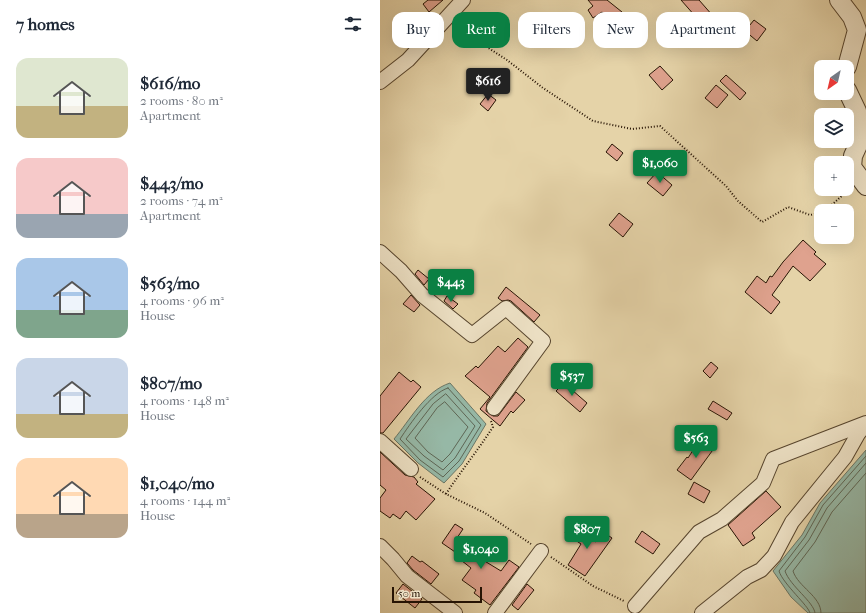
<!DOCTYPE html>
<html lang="en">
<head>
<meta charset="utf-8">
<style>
	:root { --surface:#fff; --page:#f6f6f7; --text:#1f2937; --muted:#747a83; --accent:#0b8043 }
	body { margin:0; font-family:"IM FELL French Canon",serif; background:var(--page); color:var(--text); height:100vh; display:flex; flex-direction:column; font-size:15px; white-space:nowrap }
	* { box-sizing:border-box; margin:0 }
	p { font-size:13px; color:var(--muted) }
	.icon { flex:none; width:22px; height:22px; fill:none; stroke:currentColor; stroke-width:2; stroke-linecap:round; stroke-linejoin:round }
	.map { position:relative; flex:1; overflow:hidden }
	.side { display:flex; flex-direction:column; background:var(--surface); width:380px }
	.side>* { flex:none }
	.guide { position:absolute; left:12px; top:12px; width:380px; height:36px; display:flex; gap:8px }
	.needle { width:26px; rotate:214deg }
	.buttons { position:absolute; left:434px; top:60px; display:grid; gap:8px }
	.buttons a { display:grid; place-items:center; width:40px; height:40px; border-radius:8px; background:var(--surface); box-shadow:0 4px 16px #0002; font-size:20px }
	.scale { position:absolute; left:12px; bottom:10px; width:90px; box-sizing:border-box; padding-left:4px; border:2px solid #271404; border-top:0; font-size:11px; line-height:14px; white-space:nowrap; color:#271404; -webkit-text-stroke:3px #eee2c6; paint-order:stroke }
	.price { position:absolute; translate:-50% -34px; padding:0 9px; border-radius:4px; background:var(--accent); color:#fff; font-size:13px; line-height:26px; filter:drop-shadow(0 1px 2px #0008) }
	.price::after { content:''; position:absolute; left:50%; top:24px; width:12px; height:9px; margin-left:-6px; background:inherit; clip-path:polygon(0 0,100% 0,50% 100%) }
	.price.active { background:#222; color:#fff }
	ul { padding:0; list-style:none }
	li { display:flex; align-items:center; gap:12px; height:100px; padding:0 16px }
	li span { display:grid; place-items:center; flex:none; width:112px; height:80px; border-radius:12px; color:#555 }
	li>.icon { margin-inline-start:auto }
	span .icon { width:48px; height:48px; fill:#fffc; stroke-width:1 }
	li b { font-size:17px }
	h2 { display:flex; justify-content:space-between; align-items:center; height:48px; padding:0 16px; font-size:17px }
	.chip { padding:0 14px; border-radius:12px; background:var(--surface); box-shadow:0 4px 16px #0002; font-size:14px; line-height:36px }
	.chip.active { background:var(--accent); color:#fff }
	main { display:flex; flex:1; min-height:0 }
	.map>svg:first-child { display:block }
</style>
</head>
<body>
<main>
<section class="side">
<h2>7 homes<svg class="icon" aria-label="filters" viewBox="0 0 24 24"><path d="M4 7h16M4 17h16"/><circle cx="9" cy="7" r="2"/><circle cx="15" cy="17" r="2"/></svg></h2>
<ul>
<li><span style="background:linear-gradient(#dfe7d0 60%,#c2b280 0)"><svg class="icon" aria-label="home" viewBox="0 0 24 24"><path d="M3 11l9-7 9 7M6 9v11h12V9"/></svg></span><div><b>$616/mo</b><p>2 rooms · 80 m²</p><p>Apartment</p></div></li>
<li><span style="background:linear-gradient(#f6c9c9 70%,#9aa5b1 0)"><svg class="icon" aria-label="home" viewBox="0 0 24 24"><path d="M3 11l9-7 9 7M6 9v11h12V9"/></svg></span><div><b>$443/mo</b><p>2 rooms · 74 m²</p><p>Apartment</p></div></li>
<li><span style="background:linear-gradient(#a9c7e8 65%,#7fa58c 0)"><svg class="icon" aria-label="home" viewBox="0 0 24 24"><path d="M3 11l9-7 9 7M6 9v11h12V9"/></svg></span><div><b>$563/mo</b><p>4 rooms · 96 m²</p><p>House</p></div></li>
<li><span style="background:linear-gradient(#c9d6e8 70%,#c2b280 0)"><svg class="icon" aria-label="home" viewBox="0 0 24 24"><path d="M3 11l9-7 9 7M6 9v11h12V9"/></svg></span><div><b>$807/mo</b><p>4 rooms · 148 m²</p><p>House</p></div></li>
<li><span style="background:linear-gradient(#ffd9b3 70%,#b9a48a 0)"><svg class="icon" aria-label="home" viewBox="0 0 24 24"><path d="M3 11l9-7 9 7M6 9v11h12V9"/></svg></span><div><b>$1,040/mo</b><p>4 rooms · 144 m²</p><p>House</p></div></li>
</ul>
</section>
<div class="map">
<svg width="486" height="613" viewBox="0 0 486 613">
	<rect width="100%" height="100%" fill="#e5d3a8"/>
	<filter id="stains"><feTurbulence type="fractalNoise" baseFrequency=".005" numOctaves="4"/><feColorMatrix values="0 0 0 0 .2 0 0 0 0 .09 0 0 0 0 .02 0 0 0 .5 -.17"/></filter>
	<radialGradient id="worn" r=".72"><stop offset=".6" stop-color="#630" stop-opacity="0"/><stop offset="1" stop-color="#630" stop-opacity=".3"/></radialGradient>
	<g fill="#96b8a6" stroke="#6a7665">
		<path d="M70 383 106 424 82 464 64 483 38 463 14 439C30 420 45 391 70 383Z"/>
		<polygon points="486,450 486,613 428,613 411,597 393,571 422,535 440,503"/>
	</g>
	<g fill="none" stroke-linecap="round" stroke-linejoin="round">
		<g stroke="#5e6655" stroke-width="1">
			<path d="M68 388 101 425 79 461 63 477 40 460 20 439C30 424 51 393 68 388Z"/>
			<polygon points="66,394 95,426 75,458 63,470 44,456 26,439 53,404"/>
			<polygon points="65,402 88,427 70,454 62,462 48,452 35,438 57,408"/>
			<path d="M430 613C429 606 403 584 399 571L425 537 443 505 486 456"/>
			<path d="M435 613C434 602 410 586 405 571L429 540 447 508 486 463"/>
			<path d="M441 613C441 596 418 587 413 571L435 542 452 512 486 473"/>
		</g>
	</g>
	<g fill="#dfa28e" stroke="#271404">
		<polygon points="48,0 63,0 49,12 43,4"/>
		<polygon points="208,0 227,0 242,12 234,22 222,12 213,18 208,10 213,6"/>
		<polygon points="301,0 319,0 333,16 323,25"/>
		<polygon points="374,20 386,29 377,41 365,31"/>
		<polygon points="280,66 293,80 282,90 269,75"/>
		<polygon points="122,71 129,79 118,89 112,81"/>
		<polygon points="346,75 366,93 360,100 340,81"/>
		<polygon points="336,85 348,95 337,108 325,98"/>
		<polygon points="108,94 116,100 108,111 100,104"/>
		<polygon points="232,144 243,153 237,161 226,152"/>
		<polygon points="277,172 292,185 283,196 267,183"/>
		<polygon points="239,213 253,224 243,237 229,225"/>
		<polygon points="423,240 436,252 434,254 446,264 430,281 413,266 392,295 400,302 391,314 365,292 377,276 386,283 390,276 392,277 403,262"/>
		<polygon points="38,270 49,279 44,285 35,274"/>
		<polygon points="126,287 160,315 154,322 131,301 128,300 122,301 118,298"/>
		<polygon points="31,295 40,305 34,312 23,304"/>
		<polygon points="67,296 78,304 73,309 64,301"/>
		<polygon points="138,338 148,347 107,403 106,411 113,416 118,416 136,392 145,400 133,413 131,411 120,426 100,409 110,397 85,376 96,366 98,368 118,346 125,352"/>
		<polygon points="331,362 338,368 330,378 323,371"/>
		<polygon points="19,372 31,382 33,380 41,387 3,433 0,433 0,396"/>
		<polygon points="184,383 207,403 200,412 176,391"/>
		<polygon points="333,401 352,413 347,420 328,409"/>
		<polygon points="321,438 335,447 311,480 297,470 307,457 308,458"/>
		<polygon points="0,452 25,475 34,477 38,482 36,484 55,499 36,520 26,511 20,519 13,514 10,518 0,511 0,498 6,490 0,485"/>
		<polygon points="314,482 330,491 324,503 308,494"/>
		<polygon points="386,491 401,507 372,533 375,538 363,546 348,525"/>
		<polygon points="75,524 83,529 75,541 98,557 121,571 129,560 139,567 110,605 94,593 96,590 82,580 91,568 77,557 78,554 62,543"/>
		<polygon points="190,525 216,542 223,532 232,538 205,576 188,565 201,544 185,533"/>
		<polygon points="262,531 280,544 273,554 255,542"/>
		<polygon points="32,556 40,562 42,561 59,574 51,584 33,570 27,563"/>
		<polygon points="23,584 42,599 35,608 16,593"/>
		<polygon points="147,584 154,590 138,610 132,605"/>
	</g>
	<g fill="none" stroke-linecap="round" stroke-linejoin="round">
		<defs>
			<g id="minor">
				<polyline points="0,82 28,60 83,0"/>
				<polyline points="0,252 21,271 42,295 92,335 126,308 163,341 114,408"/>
				<polyline points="0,441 31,469"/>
				<polyline points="0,546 13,559 27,576 75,613"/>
				<polyline points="255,606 319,532 342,519 383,483 393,459 486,423"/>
				<polyline points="115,613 161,551"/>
				<polyline points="322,613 367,577 381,570 394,556 412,522 465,457 478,434 486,424"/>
			</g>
			<g id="tertiary">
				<polyline points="459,0 472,17 477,30 467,67"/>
				<polyline points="467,90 477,111 480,126 478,145 473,156 472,167 486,186"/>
			</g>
		</defs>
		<use href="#minor" stroke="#56442d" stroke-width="16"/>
		<use href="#tertiary" stroke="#56442d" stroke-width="20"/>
		<g stroke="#271404" stroke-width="2" stroke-dasharray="1 2" stroke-linecap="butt">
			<polyline points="76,27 127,60 163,88 213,121 252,129 280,126 346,186 358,201 382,222 408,207 430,215 441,213"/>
			<polyline points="445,211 465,193 466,189"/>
			<polyline points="40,477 66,494 105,513 151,544"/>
			<path d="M66 494C81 471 98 450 113 427L111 421"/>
			<polyline points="171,557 213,586 244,601"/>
		</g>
		<use href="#minor" stroke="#eee2c6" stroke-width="14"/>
		<use href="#tertiary" stroke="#eee2c6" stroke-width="18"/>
	</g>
	<rect width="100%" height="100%" filter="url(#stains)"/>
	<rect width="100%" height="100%" fill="url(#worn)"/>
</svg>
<div class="buttons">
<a><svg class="needle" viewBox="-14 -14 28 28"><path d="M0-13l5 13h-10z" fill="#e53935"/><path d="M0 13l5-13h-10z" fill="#747a83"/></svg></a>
<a><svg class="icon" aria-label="layers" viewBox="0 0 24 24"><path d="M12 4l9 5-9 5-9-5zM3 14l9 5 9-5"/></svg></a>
<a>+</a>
<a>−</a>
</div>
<div class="scale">50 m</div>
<b class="price active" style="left:108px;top:102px">$616</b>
<b class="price" style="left:280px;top:184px">$1,060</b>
<b class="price" style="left:71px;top:303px">$443</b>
<b class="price" style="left:192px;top:397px">$537</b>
<b class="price" style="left:316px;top:459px">$563</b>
<b class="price" style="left:207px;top:550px">$807</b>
<b class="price" style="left:101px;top:570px">$1,040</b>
<div class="guide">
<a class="chip">Buy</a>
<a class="chip active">Rent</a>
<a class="chip">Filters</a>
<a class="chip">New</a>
<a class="chip">Apartment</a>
</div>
</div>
</main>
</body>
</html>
